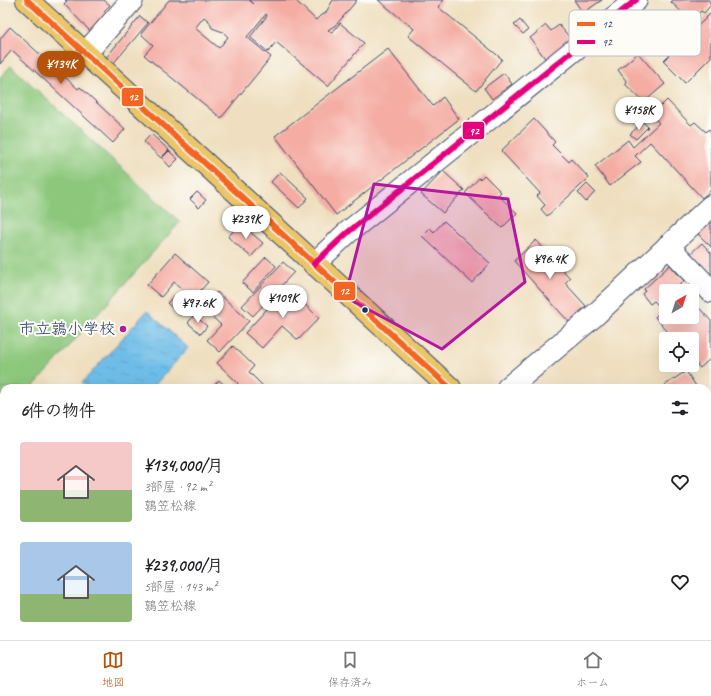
<!DOCTYPE html>
<html lang="ja">
<head>
<meta charset="utf-8">
<style>
	:root { --surface:#fff; --page:#f6f6f6; --text:#202124; --muted:#757577; --line:#e0e0e0; --accent:#b45309 }
	body { margin:0; font-family:Caveat,"Klee One",sans-serif; background:var(--page); color:var(--text); height:100vh; display:flex; flex-direction:column; font-size:15px; white-space:nowrap }
	* { box-sizing:border-box; margin:0 }
	p { font-size:13px; color:var(--muted) }
	.icon { flex:none; width:22px; height:22px; fill:none; stroke:currentColor; stroke-width:2; stroke-linecap:round; stroke-linejoin:round }
	.map { position:relative; flex:1; overflow:hidden }
	.panel { position:absolute; left:0px; top:384px; width:711px; height:256px; display:flex; flex-direction:column; background:var(--surface); border-radius:12px 12px 0 0; box-shadow:0 4px 16px #0002 }
	.panel>* { flex:none }
	.needle { width:26px; rotate:39deg }
	.tools { position:absolute; left:659px; top:284px; display:grid; gap:8px }
	.tools a { display:grid; place-items:center; width:40px; height:40px; border-radius:4px; background:var(--surface); box-shadow:0 4px 16px #0002; font-size:20px }
	.price { position:absolute; translate:-50% -34px; padding:0 9px; border-radius:14px; background:#fff; color:#222; font-size:13px; line-height:26px; filter:drop-shadow(0 1px 2px #0008) }
	.price::after { content:''; position:absolute; left:50%; top:24px; width:12px; height:9px; margin-left:-6px; background:inherit; clip-path:polygon(0 0,100% 0,50% 100%) }
	.price.current { background:var(--accent); color:#fff }
	ul { padding:0; list-style:none }
	li { display:flex; align-items:center; gap:12px; height:100px; padding:0 20px }
	li span { display:grid; place-items:center; flex:none; width:112px; height:80px; border-radius:4px; color:#555 }
	li>.icon { margin-inline-start:auto }
	span .icon { width:48px; height:48px; fill:#fffc; stroke-width:1 }
	li b { font-size:17px }
	h2 { display:flex; justify-content:space-between; align-items:center; height:48px; padding:0 20px; font-size:17px }
	.menu { display:flex; justify-content:space-around; align-items:center; height:56px; border-top:1px solid var(--line); background:var(--surface); font-size:11px; color:var(--muted) }
	.menu a { display:grid; justify-items:center; gap:2px }
	.menu .current { color:var(--accent) }
	.map>svg:first-child { display:block }
</style>
</head>
<body>
<div class="map">
<svg width="711" height="640" viewBox="0 0 711 640">
	<defs>
		<pattern id="water-ripples" width="26" height="14" patternUnits="userSpaceOnUse"><rect width="26" height="14" fill="#6ebde8"/><path d="M2 4q2-2 4 0t4 0M15 11q2-2 4 0t4 0" fill="none" stroke="#5a9abf"/></pattern>
	</defs>
	<rect width="100%" height="100%" fill="#fdfcf7"/>
	<filter id="ink" filterUnits="userSpaceOnUse"><feTurbulence type="fractalNoise" baseFrequency=".025" numOctaves="2"/><feDisplacementMap in="SourceGraphic" scale="8" xChannelSelector="R" yChannelSelector="G"/><feConvolveMatrix kernelMatrix="1 2 1 2 8 2 1 2 1" color-interpolation-filters="sRGB"/></filter>
	<filter id="wash" filterUnits="userSpaceOnUse"><feTurbulence type="fractalNoise" baseFrequency=".012" numOctaves="4" result="noise"/><feDisplacementMap in="SourceGraphic" scale="16" xChannelSelector="R" yChannelSelector="G"/><feGaussianBlur stdDeviation="0.9" result="paint"/><feColorMatrix in="noise" values="0 0 0 0 0 0 0 0 0 0 0 0 0 0 0 0 0 1.4 0 .05"/><feComposite in="paint" operator="in"/></filter>
	<g filter="url(#wash)">
		<rect width="100%" height="100%" fill="#efdfc0"/>
		<polygon fill="#8cc77b" stroke="#547b6c" points="11,66 180,222 32,388 4,388 4,419 0,423 0,77"/>
		<polygon fill="url(#water-ripples)" stroke="#4476a3" points="147,311 188,348 152,388 89,388 82,383"/>
		<g id="blocks">
			<g fill="#f4aca3" fill-rule="evenodd">
				<polygon points="65,0 104,0 110,5 104,11 107,14 90,31 64,4 67,1"/>
				<path d="M169 0H249L254 4 250 0H295L316 20 321 15 325 14 333 0H357L337 24 328 30 332 33 340 23 364 43 328 86 276 42 268 52 250 37 267 16 266 14 247 37 271 57 221 118 144 55 153 45 141 34ZM204 17 209 21 212 28 223 32 228 37 219 48 195 28Z"/>
				<polygon points="378,0 444,0 438,7 502,59 476,91 408,36 414,29"/>
				<polygon points="574,0 602,0 583,13"/>
				<polygon points="673,0 709,0 711,5 704,13 701,11 694,18 691,15 688,18 671,2"/>
				<polygon points="711,13 711,57 685,83 663,61"/>
				<polygon points="140,16 148,23 112,65 105,59"/>
				<polygon points="520,20 528,30 523,34 514,25"/>
				<polygon points="546,25 551,31 559,25 572,40 547,61 530,38"/>
				<polygon points="10,27 78,89 80,87 125,129 113,143 12,50 0,64 0,39"/>
				<polygon points="388,49 433,106 443,97 459,119 336,215 275,136"/>
				<polygon points="638,53 665,84 644,102 625,84 627,82 618,70"/>
				<polygon points="504,73 512,84 492,99 484,88"/>
				<polygon points="667,100 691,125 695,122 706,132 709,129 711,132 711,190 702,198 650,142 635,156 641,162 610,186 595,166 628,140 633,147 659,123 652,115"/>
				<polygon points="534,119 555,142 552,145 569,162 571,159 589,178 547,216 541,209 545,205 537,196 540,193 501,151"/>
				<polygon points="643,122 648,127 636,139 630,134"/>
				<polygon points="151,134 169,150 161,158 144,142"/>
				<polygon points="169,151 178,159 170,167 162,158"/>
				<polygon points="443,171 464,190 443,213 421,194"/>
				<polygon points="280,172 308,198 299,208 271,182"/>
				<polygon points="484,175 501,192 498,195 517,213 502,228 465,193 479,178 480,179"/>
				<polygon points="587,184 595,192 586,202 578,193"/>
				<polygon points="197,192 206,200 199,208 190,199"/>
				<polygon points="711,219 711,247 697,233"/>
				<polygon points="444,221 490,263 472,283 422,236 430,228 434,232"/>
				<polygon points="240,223 263,243 251,257 228,237"/>
				<polygon points="536,240 570,278 565,283 586,306 569,322 514,261"/>
				<polygon points="702,243 711,253 711,277 689,255"/>
				<polygon points="175,253 208,282 193,299 174,282 161,297 147,285"/>
				<polygon points="266,257 276,266 253,292 242,283"/>
				<polygon points="283,262 294,272 253,316 242,306"/>
				<polygon points="670,265 684,281 673,291 666,291 666,297 658,305 654,301 650,304 642,294 645,291 644,289"/>
				<polygon points="287,287 319,318 298,340 282,326 262,348 245,333"/>
				<polygon points="217,292 249,321 220,352 207,340 221,325 203,308"/>
				<polygon points="174,296 186,308 180,315 167,303"/>
				<polygon points="692,300 711,321 711,358 700,368 692,359 692,339 674,339 655,317 666,307 666,317 692,317"/>
				<polygon points="194,315 207,326 201,334 188,323"/>
				<polygon points="233,346 254,366 249,372 265,388 234,388 238,383 217,363"/>
				<polygon points="686,371 696,386 693,388 667,388 665,385"/>
				<polygon points="219,380 228,388 212,388"/>
				<polygon points="707,469 711,475 711,495 707,497"/>
				<polygon points="159,636 194,636 190,640 155,640"/>
				<polygon points="331,636 387,636 391,640 327,640"/>
				<polygon points="669,636 684,636 681,640 673,640"/>
			</g>
		</g>
	</g>
	<g filter="url(#ink)">
		<use href="#blocks" fill-opacity="0" stroke="#3b496d" stroke-width="1"/>
		<g fill="none" stroke-linecap="round" stroke-linejoin="round">
			<defs>
				<g id="minor">
					<polyline points="85,54 132,0"/>
					<polyline points="668,246 711,291"/>
					<polyline points="314,264 347,233 636,0"/>
					<polyline points="508,388 595,315 711,206"/>
					<polyline points="0,570 4,573"/>
					<polyline points="73,636 77,640"/>
					<polyline points="210,640 213,636"/>
				</g>
				<g id="major">
					<polyline points="27,0 450,388"/>
					<polyline points="707,621 711,625"/>
				</g>
			</defs>
			<use href="#minor" stroke="#3b496d" stroke-width="24"/>
			<use href="#major" stroke="#3b496d" stroke-width="24"/>
			<use href="#minor" stroke="#fff" stroke-width="22"/>
			<use href="#major" stroke="#ebc669" stroke-width="22"/>
			<defs>
				<polyline id="bus-1" points="27,0 450,388"/>
				<polyline id="bus-2" points="314,264 347,233 636,0"/>
			</defs>
			<use href="#bus-1" stroke="#fdfcf7" stroke-width="9"/>
			<use href="#bus-2" stroke="#fdfcf7" stroke-width="9"/>
			<use href="#bus-1" stroke="#f26522" stroke-width="6"/>
			<use href="#bus-2" stroke="#e5007d" stroke-width="6"/>
		</g>
	</g>
	<path fill="#b5179e" fill-opacity="0.2" stroke="#b5179e" stroke-width="3" stroke-linejoin="round" d="M374 184 508 199 525 282 442 349 345 297Z"/>
	<circle fill="#1b2f5e" stroke="#fdfcf7" stroke-width="1.5" cx="365" cy="310" r="3.5"/>
	<circle fill="#b5179e" stroke="#fdfcf7" stroke-width="1.5" cx="123" cy="329" r="4"/>
	<g text-anchor="middle" dominant-baseline="central" stroke-width="4" stroke-linejoin="round" paint-order="stroke">
		<g font-size="16" fill="#1b2f5e" stroke="#fdfcf7" text-anchor="end">
			<text x="115" y="329">市立鶉小学校</text>
		</g>
	</g>
	<rect x="569" y="10" width="132" height="46" rx="6" fill="#fdfcf7" stroke="#b9bec9" stroke-width="1"/>
	<rect x="577" y="22" width="18" height="4" fill="#f26522"/>
	<rect x="577" y="40" width="18" height="4" fill="#e5007d"/>
	<g font-size="11" fill="#1b2f5e">
		<text x="602" y="28">12</text>
		<text x="602" y="46">92</text>
	</g>
	<g stroke="#fdfcf7" stroke-width="1.5">
		<rect x="121" y="87" width="23" height="20" rx="4" fill="#f26522"/>
		<rect x="462" y="121" width="23" height="19" rx="4" fill="#e5007d"/>
		<rect x="333" y="281" width="23" height="20" rx="4" fill="#f26522"/>
	</g>
	<g font-size="11" text-anchor="middle" font-weight="bold" fill="#fff">
		<text x="133" y="101">12</text>
		<text x="474" y="135">92</text>
		<text x="344" y="295">12</text>
	</g>
</svg>
<div class="tools">
<a><svg class="needle" viewBox="-14 -14 28 28"><path d="M0-13l5 13h-10z" fill="#e53935"/><path d="M0 13l5-13h-10z" fill="#757577"/></svg></a>
<a><svg class="icon" aria-label="locate" viewBox="0 0 24 24"><circle cx="12" cy="12" r="6"/><path d="M12 2v4M12 18v4M2 12h4M18 12h4"/></svg></a>
</div>
<b class="price current" style="left:61px;top:85px">¥134K</b>
<b class="price" style="left:639px;top:131px">¥158K</b>
<b class="price" style="left:246px;top:240px">¥239K</b>
<b class="price" style="left:550px;top:280px">¥96.4K</b>
<b class="price" style="left:283px;top:319px">¥109K</b>
<b class="price" style="left:198px;top:324px">¥97.6K</b>
<section class="panel">
<h2>6件の物件<svg class="icon" aria-label="filters" viewBox="0 0 24 24"><path d="M4 7h16M4 17h16"/><circle cx="9" cy="7" r="2"/><circle cx="15" cy="17" r="2"/></svg></h2>
<ul>
<li><span style="background:linear-gradient(#f6c9c9 60%,#8fb573 0)"><svg class="icon" aria-label="home" viewBox="0 0 24 24"><path d="M3 11l9-7 9 7M6 9v11h12V9"/></svg></span><div><b>¥134,000/月</b><p>3部屋 · 92 m²</p><p>鶉笠松線</p></div><svg class="icon" aria-label="heart" viewBox="0 0 24 24"><path d="M12 20l-8-8c-3-5 5-10 8-4 3-6 11-1 8 4z"/></svg></li>
<li><span style="background:linear-gradient(#a9c7e8 65%,#8fb573 0)"><svg class="icon" aria-label="home" viewBox="0 0 24 24"><path d="M3 11l9-7 9 7M6 9v11h12V9"/></svg></span><div><b>¥239,000/月</b><p>5部屋 · 143 m²</p><p>鶉笠松線</p></div><svg class="icon" aria-label="heart" viewBox="0 0 24 24"><path d="M12 20l-8-8c-3-5 5-10 8-4 3-6 11-1 8 4z"/></svg></li>
</ul>
</section>
</div>
<nav class="menu">
<a class="current"><svg class="icon" aria-label="map" viewBox="0 0 24 24"><path d="M3 6l6-2 6 2 6-2v14l-6 2-6-2-6 2zM9 4v14M15 6v14"/></svg>地図</a>
<a><svg class="icon" aria-label="saved" viewBox="0 0 24 24"><path d="M7 4h10v16l-5-4-5 4z"/></svg>保存済み</a>
<a><svg class="icon" aria-label="home" viewBox="0 0 24 24"><path d="M3 11l9-7 9 7M6 9v11h12V9"/></svg>ホーム</a>
</nav>
</body>
</html>
